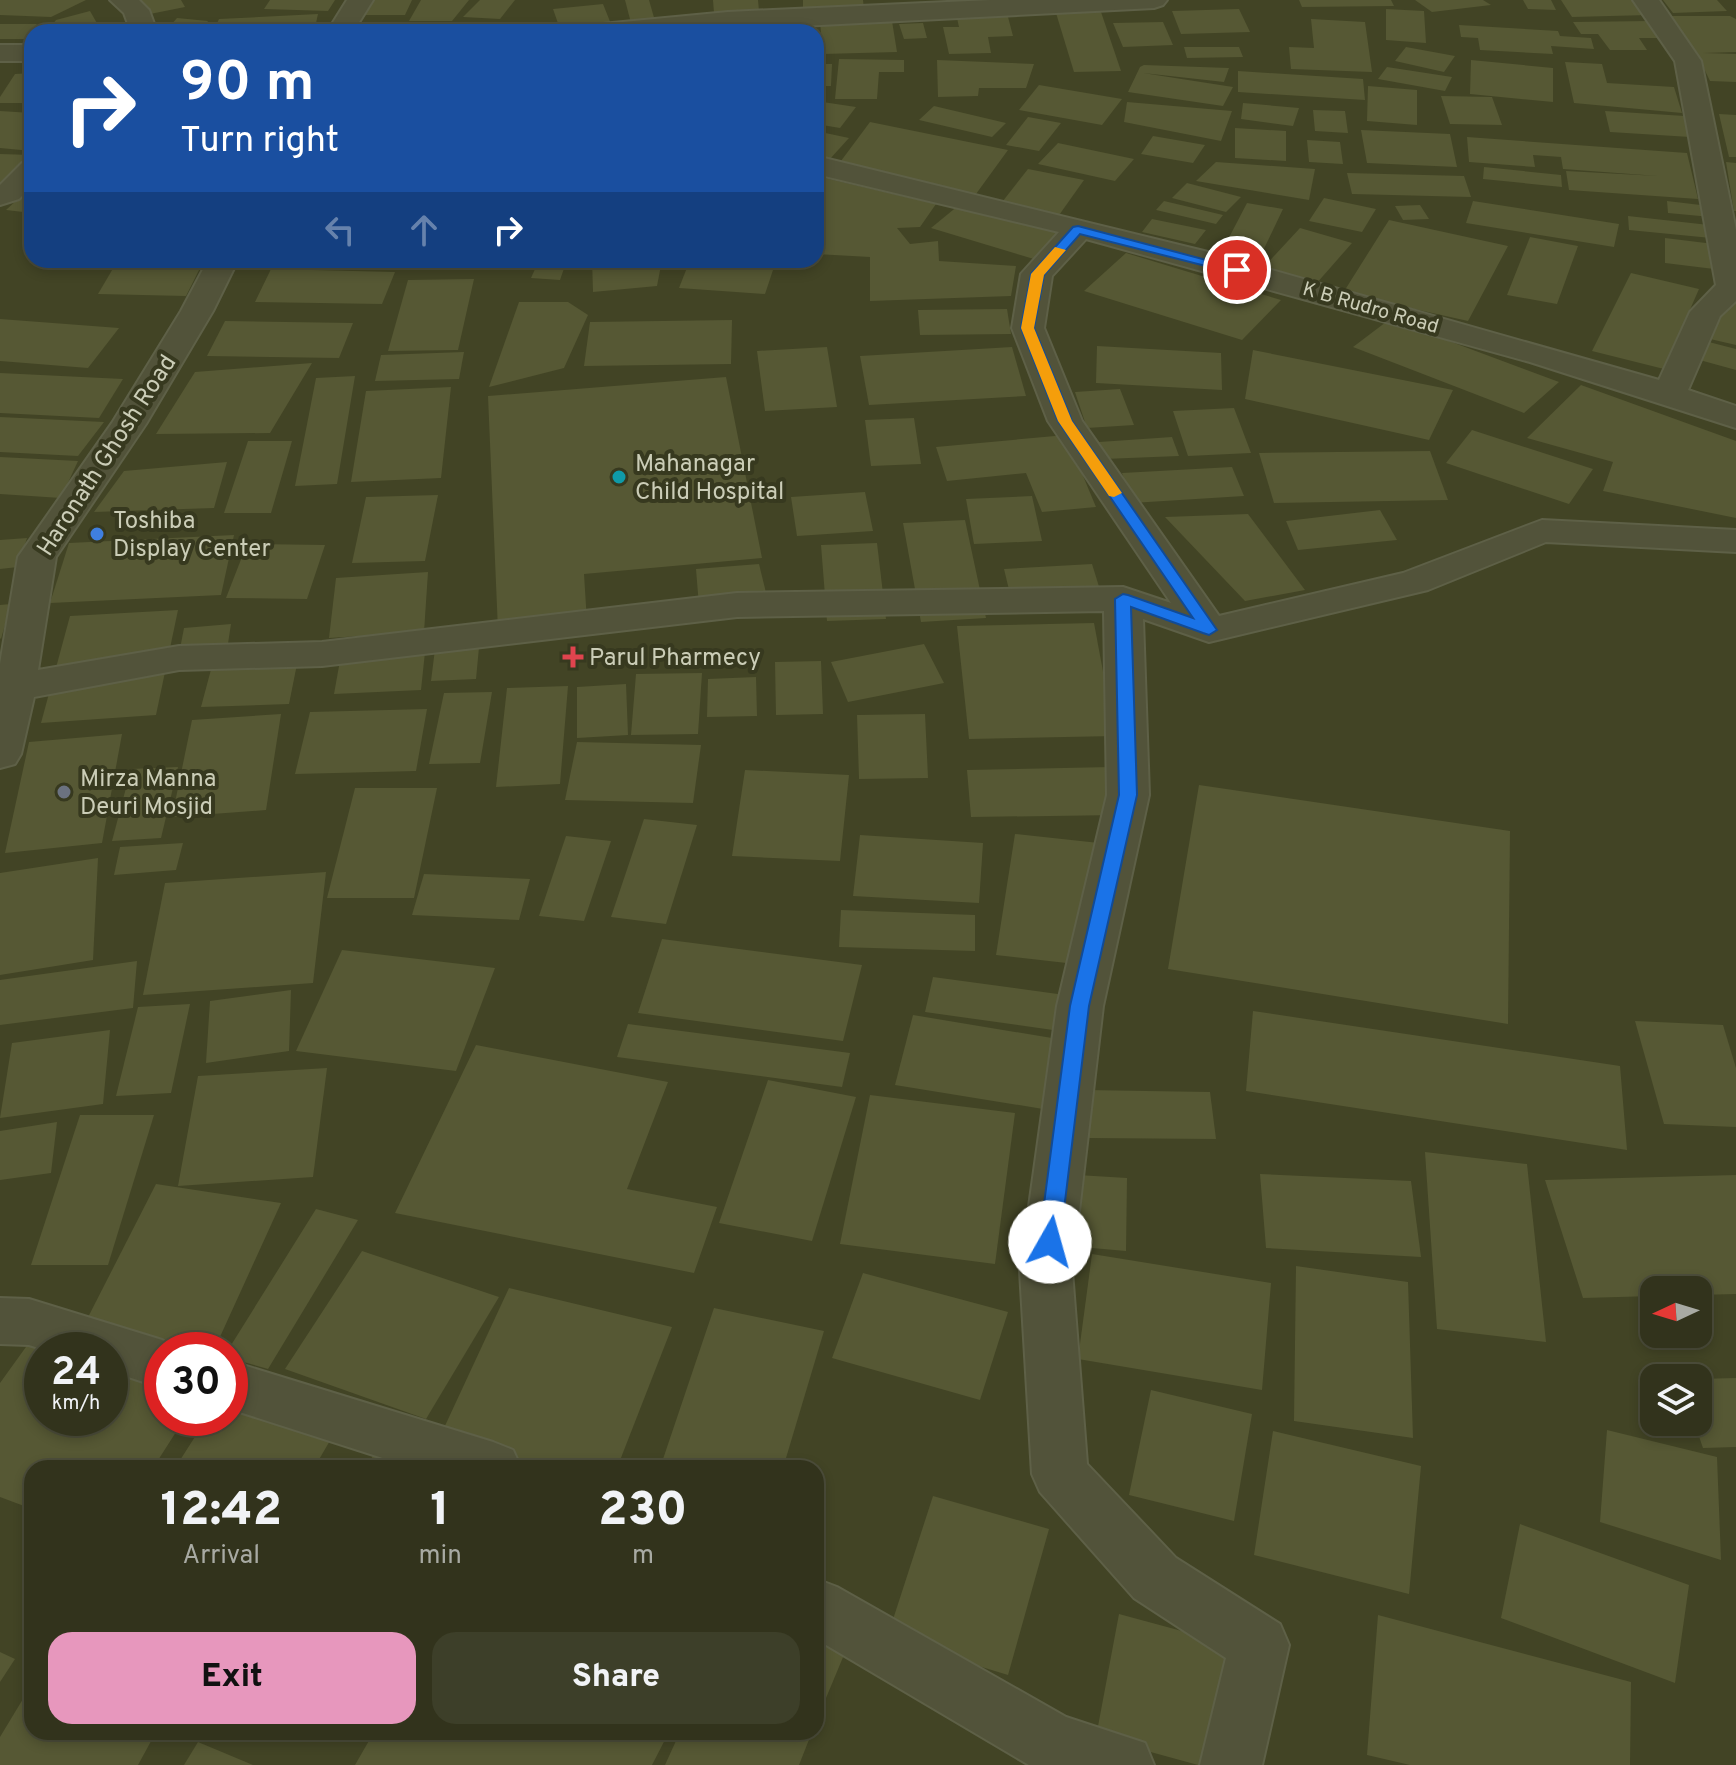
<!DOCTYPE html>
<style>
body{margin:0;font-family:Overpass,sans-serif;background:#3d3f29;color:#f1f3f6;height:100vh;display:flex;flex-direction:column;font-size:30px;white-space:nowrap}
*{box-sizing:border-box;margin:0}
p{font-size:26px;color:#a8aaa3}
.icon{flex:none;width:44px;height:44px;fill:none;stroke:currentColor;stroke-width:2;stroke-linecap:round;stroke-linejoin:round}
.map{position:relative;flex:1;overflow:hidden}
.side{position:absolute;left:24px;top:1460px;width:800px;height:280px;display:flex;flex-direction:column;background:#32331c;border-radius:24px;box-shadow:0 4px 12px #0003,0 0 0 2px #4d4e3b}
.side>*{flex:none}
.hud{position:absolute;left:24px;top:24px;width:800px;height:244px;border-radius:24px;box-shadow:0 4px 12px #0003,0 0 0 2px #4d4e3b;background:#1a4fa0;color:#fff;overflow:hidden}
.needle{width:52px;rotate:266deg}
.fabs{position:absolute;left:1640px;top:1276px;display:grid;gap:16px}
.fabs a{display:grid;place-items:center;width:72px;height:72px;border-radius:16px;background:#32331c;box-shadow:0 4px 12px #0003,0 0 0 2px #4d4e3b;font-size:40px}
.speed{position:absolute;left:24px;top:1332px;display:flex;gap:16px;font-size:40px;font-weight:700;text-align:center}
.speed>*{display:grid;place-content:center;width:104px;height:104px;border-radius:50%;background:#32331c;box-shadow:0 4px 12px #0003,0 0 0 2px #4d4e3b;line-height:1}
.speed small{font-size:20px;font-weight:400}
.speed .limit{border:12px solid #d22;background:#fff;color:#111}
.pin{position:absolute;display:grid;place-items:center;width:68px;height:68px;color:#fff;margin:-34px;border:4px solid #fff;border-radius:50%;box-shadow:0 2px 8px #0007}
.me{position:absolute;width:88px;margin:-44px;rotate:7deg;stroke-linejoin:round;filter:drop-shadow(0 0 6px #0008)}
.turn{display:flex;align-items:center;gap:28px;height:168px;padding:0 24px;font-size:36px}
.turn .icon{width:104px;height:104px;stroke-width:2.5}
.turn b{display:block;font-size:56px;line-height:68px}
.lanes{display:flex;align-items:center;height:76px;padding:0 24px;background:#0003;justify-content:center;gap:40px;direction:ltr}
.lanes .off{opacity:.35}
.eta{display:flex;justify-content:space-evenly;align-items:center;height:136px;text-align:center}
.eta b{font-size:48px;font-weight:800;line-height:56px}
.cta{display:flex;gap:16px;margin-top:auto;padding:16px 24px}
.cta a{flex:1;height:92px;border-radius:24px;background:#e797bd;color:#111;font-size:32px;font-weight:800;line-height:92px;text-align:center}
.cta a+a{background:#3d3f29;color:#f1f3f6}
.map>svg:first-child{display:block}
.building{fill:#565834}
.lines{fill:none;stroke-linecap:round;stroke-linejoin:round}
.minor-casing{stroke:#5e6047;stroke-width:4}
.minor{fill:#52533a;fill-rule:evenodd}
.route{fill:#1a73e8;stroke:#114b97;stroke-width:2}
.slow{fill:#f59e0b}
.culture-dot{fill:#0f9aa8;stroke:#37391f;stroke-width:3}
.shop-dot{fill:#3f7fe0;stroke:#37391f;stroke-width:3}
.health-dot{fill:#e0444e;stroke:#37391f;stroke-width:3}
.worship-dot{fill:#6b7280;stroke:#37391f;stroke-width:3}
.labels{text-anchor:middle;stroke-width:8;stroke-linejoin:round;paint-order:stroke}
.far-street-label{font-size:20px;fill:#cbcdb7;stroke:#37391f}
.street-label{font-size:24px;fill:#cbcdb7;stroke:#37391f}
.poi-label{font-size:24px;fill:#cbcdb7;stroke:#37391f;text-anchor:start}
</style>
<div class="map">
<svg width="1736" height="1765" viewBox="0 0 1736 1765">
<rect width="100%" height="100%" fill="#424425"/>
<g class="building">
<polygon points="0,0 86,0 51,17 0,15"/>
<polygon points="124,0 181,0 185,7 135,17"/>
<polygon points="270,0 335,0 328,11 264,9"/>
<polygon points="370,0 412,0 405,15 363,15"/>
<polygon points="421,0 469,0 452,21 409,21"/>
<polygon points="480,0 515,0 500,19 463,17"/>
<polygon points="625,0 649,0 655,21 631,23"/>
<polygon points="713,0 758,0 759,11 714,13"/>
<polygon points="803,0 863,0 864,9 803,10"/>
<polygon points="1299,0 1391,0 1394,6 1302,7"/>
<polygon points="1415,0 1483,0 1491,5 1432,12"/>
<polygon points="1523,0 1551,0 1556,10 1528,9"/>
<polygon points="1561,0 1637,0 1649,15 1572,17"/>
<polygon points="1663,0 1717,0 1727,11 1673,13"/>
<polygon points="603,4 611,24 560,29 553,9"/>
<polygon points="1239,9 1250,32 1181,34 1172,11"/>
<polygon points="1386,9 1424,11 1426,43 1386,40"/>
<polygon points="90,11 102,32 47,32 56,20"/>
<polygon points="1101,12 1121,71 1074,72 1056,13"/>
<polygon points="318,14 314,32 213,32 219,19"/>
<polygon points="1671,16 1730,16 1736,19 1736,52 1703,53 1736,54 1736,82 1710,81 1696,52"/>
<polygon points="1008,17 1013,36 988,37 991,53 949,54 943,27 959,27 957,18"/>
<polygon points="177,18 208,21 201,32 165,32"/>
<polygon points="1311,19 1365,22 1372,72 1291,69 1289,47 1314,48"/>
<polygon points="892,21 897,52 823,54 820,22"/>
<polygon points="1650,21 1662,38 1639,38 1647,50 1610,50 1598,34 1581,34 1573,22"/>
<polygon points="1163,22 1173,45 1123,47 1113,23"/>
<polygon points="812,23 814,32 776,32 775,24"/>
<polygon points="923,23 927,38 904,39 899,24"/>
<polygon points="0,24 37,24 27,39 0,39"/>
<polygon points="1459,25 1558,31 1560,36 1591,38 1594,49 1551,46 1553,54 1480,50 1478,38 1461,37"/>
<polygon points="354,27 457,28 456,32 352,32"/>
<polygon points="1184,47 1239,47 1243,57 1187,58"/>
<polygon points="1406,47 1455,56 1444,72 1395,61"/>
<polygon points="839,59 904,60 904,72 879,72 877,99 835,99"/>
<polygon points="937,60 1034,64 1026,88 979,88 978,96 938,97"/>
<polygon points="1471,60 1553,68 1553,102 1470,94"/>
<polygon points="1565,62 1602,64 1607,83 1674,87 1682,113 1574,103"/>
<polygon points="816,64 832,64 831,86 816,86"/>
<polygon points="1144,65 1229,68 1224,82 1143,73 1233,87 1223,106 1128,92 1140,67"/>
<polygon points="1387,67 1452,77 1445,91 1378,79"/>
<polygon points="1238,71 1363,79 1365,100 1238,92"/>
<polygon points="32,73 32,103 0,103 0,97 15,74"/>
<polygon points="1039,85 1122,99 1102,125 1019,110"/>
<polygon points="1368,86 1417,90 1417,125 1367,121"/>
<polygon points="1441,96 1492,97 1502,125 1450,124"/>
<polygon points="816,101 856,107 840,128 816,124"/>
<polygon points="1127,102 1232,111 1221,141 1124,122"/>
<polygon points="1243,103 1299,108 1293,126 1241,119"/>
<polygon points="934,106 1006,123 992,137 919,120"/>
<polygon points="1313,110 1345,111 1348,133 1315,131"/>
<polygon points="0,111 32,113 32,151 0,148"/>
<polygon points="1605,111 1685,116 1690,137 1610,132"/>
<polygon points="1719,114 1736,115 1736,157 1729,157"/>
<polygon points="1028,117 1061,123 1039,151 1006,145"/>
<polygon points="870,122 1008,150 976,194 838,165"/>
<polygon points="1235,128 1286,131 1286,161 1235,158"/>
<polygon points="1361,130 1450,134 1457,167 1367,163"/>
<polygon points="816,131 849,138 829,160 816,157"/>
<polygon points="1153,136 1205,145 1193,163 1141,154"/>
<polygon points="1467,137 1687,153 1698,199 1569,190 1566,171 1658,176 1563,169 1561,157 1533,155 1535,167 1469,162"/>
<polygon points="1307,140 1340,142 1343,164 1309,162"/>
<polygon points="1058,143 1134,159 1115,181 1038,164"/>
<polygon points="0,154 32,155 32,164 18,184 0,183"/>
<polygon points="1216,162 1315,169 1309,200 1196,181"/>
<polygon points="1726,162 1736,163 1736,211 1734,211"/>
<polygon points="1484,167 1561,175 1562,187 1483,179"/>
<polygon points="1028,169 1084,180 1057,218 999,206"/>
<polygon points="1347,173 1464,176 1471,197 1352,194"/>
<polygon points="816,176 936,204 920,227 897,228 910,244 938,241 939,261 1016,266 1011,296 870,301 870,257 816,254"/>
<polygon points="1187,183 1241,197 1226,212 1172,198"/>
<polygon points="32,186 32,213 6,210"/>
<polygon points="1324,198 1376,209 1362,232 1309,221"/>
<polygon points="1164,201 1223,215 1216,224 1156,210"/>
<polygon points="1473,201 1619,224 1614,247 1466,223"/>
<polygon points="1667,201 1709,206 1711,217 1668,213"/>
<polygon points="1247,203 1283,209 1260,257 1222,251"/>
<polygon points="959,205 1064,235 1037,260 931,228"/>
<polygon points="1420,205 1429,219 1403,220 1395,206"/>
<polygon points="1628,216 1709,225 1711,238 1629,230"/>
<polygon points="1152,219 1206,230 1195,244 1142,232"/>
<polygon points="1389,220 1508,246 1468,321 1343,293"/>
<polygon points="1300,228 1352,243 1316,284 1262,269"/>
<polygon points="1530,237 1578,246 1557,304 1507,295"/>
<polygon points="1665,238 1714,244 1714,269 1665,263"/>
<polygon points="1126,253 1281,300 1242,340 1084,291"/>
<polygon points="118,260 204,260 186,296 98,294"/>
<polygon points="396,260 445,260 443,264 396,263"/>
<polygon points="469,260 523,260 521,269 467,269"/>
<polygon points="539,260 567,260 560,280 531,278"/>
<polygon points="592,260 662,260 657,286 593,292"/>
<polygon points="690,260 764,260 776,261 765,294 679,288"/>
<polygon points="271,269 395,272 382,304 255,302"/>
<polygon points="1631,273 1699,289 1664,369 1592,351"/>
<polygon points="474,279 458,350 388,351 408,280"/>
<polygon points="1736,287 1736,345 1710,339"/>
<polygon points="519,302 568,302 588,315 564,368 489,387"/>
<polygon points="1007,309 1011,334 920,335 918,310"/>
<polygon points="0,319 119,328 88,368 0,361"/>
<polygon points="1390,319 1559,382 1524,413 1353,347"/>
<polygon points="732,320 731,364 584,366 590,322"/>
<polygon points="225,321 353,323 339,358 207,356"/>
<polygon points="1705,341 1736,349 1736,370 1696,359"/>
<polygon points="1097,346 1221,353 1222,390 1096,383"/>
<polygon points="827,347 837,407 765,411 757,351"/>
<polygon points="1012,347 1026,396 869,405 860,356"/>
<polygon points="1253,350 1453,390 1429,440 1245,399"/>
<polygon points="464,352 459,379 375,381 381,355"/>
<polygon points="312,363 270,433 156,434 195,372"/>
<polygon points="0,373 123,379 99,418 0,413"/>
<polygon points="355,376 337,484 295,486 316,378"/>
<polygon points="726,377 762,558 584,574 587,622 498,630 488,396"/>
<polygon points="1581,385 1736,441 1736,518 1603,491 1613,462 1527,438"/>
<polygon points="451,387 441,478 351,482 366,391"/>
<polygon points="1120,389 1134,425 1087,428 1075,392"/>
<polygon points="1234,408 1251,453 1188,456 1173,411"/>
<polygon points="0,417 104,422 78,456 0,452"/>
<polygon points="914,418 921,464 871,466 865,420"/>
<polygon points="1472,430 1593,469 1569,504 1446,463"/>
<polygon points="1066,435 1096,507 1042,512 1026,473 947,481 936,447"/>
<polygon points="1172,437 1179,456 1104,459 1099,442"/>
<polygon points="248,441 292,441 271,513 224,513"/>
<polygon points="1430,451 1448,500 1274,503 1259,453"/>
<polygon points="0,457 78,461 61,498 0,494"/>
<polygon points="227,462 214,508 94,512 124,471"/>
<polygon points="1232,467 1244,496 1132,503 1122,473"/>
<polygon points="865,492 873,531 797,536 791,497"/>
<polygon points="438,495 425,561 352,563 366,497"/>
<polygon points="1032,496 1042,541 974,544 966,499"/>
<polygon points="1380,510 1397,540 1298,550 1286,521"/>
<polygon points="1248,514 1305,590 1245,601 1165,517"/>
<polygon points="965,520 986,618 921,622 903,523"/>
<polygon points="234,535 221,595 50,603 69,543"/>
<polygon points="27,538 18,567 0,569 0,540"/>
<polygon points="877,543 886,619 827,621 821,545"/>
<polygon points="247,544 325,545 307,599 226,598"/>
<polygon points="759,564 768,601 699,606 696,569"/>
<polygon points="1092,564 1101,593 1011,598 1004,569"/>
<polygon points="428,572 424,632 329,638 336,578"/>
<polygon points="11,604 1,639 0,638 0,605"/>
<polygon points="178,610 156,715 41,723 70,616"/>
<polygon points="1094,623 1115,736 969,739 957,626"/>
<polygon points="231,624 227,650 179,654 184,628"/>
<polygon points="924,644 944,683 848,702 831,662"/>
<polygon points="479,647 476,679 431,681 435,649"/>
<polygon points="425,652 421,690 334,694 341,655"/>
<polygon points="298,659 289,704 201,707 213,662"/>
<polygon points="821,661 823,714 776,715 775,662"/>
<polygon points="702,673 698,734 631,735 636,674"/>
<polygon points="756,677 757,716 707,717 708,679"/>
<polygon points="626,684 628,735 577,738 577,687"/>
<polygon points="568,686 560,784 496,787 507,688"/>
<polygon points="492,692 480,763 429,764 444,693"/>
<polygon points="427,709 416,771 295,774 310,712"/>
<polygon points="281,714 266,810 172,817 192,720"/>
<polygon points="925,714 928,778 859,779 857,715"/>
<polygon points="122,734 102,843 5,853 29,742"/>
<polygon points="577,742 701,745 693,803 565,800"/>
<polygon points="178,767 161,838 112,841 131,769"/>
<polygon points="1111,767 1119,815 971,817 967,770"/>
<polygon points="745,770 849,775 840,861 732,856"/>
<polygon points="1199,785 1510,831 1508,1024 1168,969"/>
<polygon points="355,788 437,788 414,898 327,898"/>
<polygon points="644,819 697,825 666,924 611,917"/>
<polygon points="1015,834 1099,843 1084,965 996,955"/>
<polygon points="860,835 983,843 979,903 853,896"/>
<polygon points="566,836 611,841 584,921 539,916"/>
<polygon points="183,843 176,870 114,875 120,847"/>
<polygon points="98,858 93,960 0,975 0,873"/>
<polygon points="326,872 313,983 143,995 165,883"/>
<polygon points="424,874 530,879 519,920 412,915"/>
<polygon points="841,910 975,915 975,951 839,947"/>
<polygon points="662,939 862,965 843,1041 638,1013"/>
<polygon points="342,950 495,968 456,1071 296,1051"/>
<polygon points="137,961 133,1008 0,1025 0,980"/>
<polygon points="933,977 1065,995 1060,1031 925,1012"/>
<polygon points="291,990 289,1051 206,1063 210,1001"/>
<polygon points="190,1004 171,1093 116,1096 138,1007"/>
<polygon points="1253,1011 1620,1066 1627,1150 1246,1091"/>
<polygon points="913,1015 1058,1039 1043,1109 895,1085"/>
<polygon points="1635,1021 1723,1025 1736,1068 1736,1127 1664,1124"/>
<polygon points="628,1024 850,1053 842,1087 617,1057"/>
<polygon points="110,1030 103,1104 0,1118 12,1043"/>
<polygon points="476,1045 668,1082 627,1189 717,1207 694,1273 395,1213"/>
<polygon points="327,1068 313,1177 178,1186 198,1076"/>
<polygon points="768,1080 856,1097 812,1241 719,1223"/>
<polygon points="1084,1090 1210,1092 1216,1139 1088,1138"/>
<polygon points="870,1095 1015,1113 995,1264 840,1244"/>
<polygon points="80,1115 154,1115 108,1265 31,1265"/>
<polygon points="57,1122 51,1173 0,1180 0,1131"/>
<polygon points="1425,1152 1527,1164 1546,1342 1437,1329"/>
<polygon points="1061,1174 1127,1178 1126,1251 1058,1245"/>
<polygon points="1260,1174 1411,1181 1421,1257 1266,1248"/>
<polygon points="1736,1175 1736,1294 1698,1295 1698,1290 1654,1290 1654,1296 1583,1298 1545,1180"/>
<polygon points="156,1184 281,1203 214,1350 82,1329"/>
<polygon points="316,1209 358,1220 268,1369 230,1358 228,1350"/>
<polygon points="362,1251 499,1297 426,1419 285,1369"/>
<polygon points="1092,1254 1271,1283 1262,1390 1078,1359"/>
<polygon points="1296,1266 1408,1282 1413,1438 1294,1421"/>
<polygon points="863,1273 1008,1312 980,1400 832,1358"/>
<polygon points="509,1288 672,1327 617,1468 534,1468 437,1443"/>
<polygon points="714,1308 824,1331 783,1468 660,1468"/>
<polygon points="31,1340 58,1350 42,1350 42,1418 110,1418 110,1367 162,1385 162,1418 185,1418 153,1468 32,1468 32,1509 0,1497 0,1383"/>
<polygon points="1736,1378 1736,1447 1703,1448 1694,1422 1698,1422 1698,1379"/>
<polygon points="1151,1390 1252,1414 1234,1521 1129,1495"/>
<polygon points="230,1393 338,1427 314,1468 175,1468 207,1418 230,1418"/>
<polygon points="1607,1430 1717,1457 1721,1560 1600,1522"/>
<polygon points="1273,1431 1421,1466 1409,1594 1254,1555"/>
<polygon points="383,1441 447,1468 365,1468"/>
<polygon points="933,1496 1049,1529 1008,1675 887,1638"/>
<polygon points="1520,1524 1689,1585 1675,1683 1501,1618"/>
<polygon points="1119,1614 1263,1653 1247,1765 1198,1765 1096,1737"/>
<polygon points="1378,1615 1631,1682 1630,1765 1410,1765 1367,1755"/>
<polygon points="816,1625 851,1638 816,1722"/>
<polygon points="0,1652 15,1659 0,1682"/>
<polygon points="32,1684 32,1732 156,1732 138,1765 0,1765 0,1737"/>
<polygon points="374,1732 669,1732 652,1765 355,1765"/>
<polygon points="680,1732 812,1732 799,1765 665,1765"/>
<polygon points="198,1742 253,1765 184,1765"/>
</g>
<g class="lines">
<defs>
<g id="minor">
<polygon points="110,0 139,0 149,10 157,32 131,32 124,13"/>
<polygon points="347,0 373,0 353,32 327,32"/>
<polygon points="991,0 1167,0 1163,5 1154,8 684,32 589,32 593,26 602,24 728,12"/>
<polygon points="1633,0 1659,0 1701,61 1736,230 1736,301 1720,316 1688,390 1736,406 1736,428 1530,362 1086,239 1052,276 1044,328 1082,421 1219,616 1403,573 1542,520 1736,530 1736,552 1546,542 1428,590 1209,642 1143,619 1149,795 1103,1006 1072,1271 1087,1464 1176,1558 1280,1624 1289,1645 1262,1765 1200,1765 1226,1658 1134,1598 1040,1492 1032,1474 1020,1271 1057,1006 1107,795 1104,611 737,617 322,666 179,670 34,697 21,754 15,764 0,768 0,664 18,557 112,423 181,311 208,260 238,260 213,311 146,424 56,557 38,670 179,646 322,642 737,593 1123,587 1171,603 1048,421 1012,328 1021,274 1059,232 816,174 816,156 1208,252 1659,380 1690,312 1716,285 1675,61"/>
<rect x="0" y="45" width="32" height="16"/>
<polygon points="32,160 32,186 19,199 0,205 0,185 22,163"/>
<polygon points="0,1298 29,1299 162,1340 182,1350 162,1350 162,1388 110,1371 110,1350 45,1350 29,1345 0,1344"/>
<polygon points="230,1361 493,1442 513,1450 521,1468 414,1468 230,1409"/>
<polygon points="816,1579 837,1587 1066,1717 1145,1743 1154,1765 1029,1765 816,1639"/>
</g>
</defs>
<use href="#minor" class="minor-casing"/>
<use href="#minor" class="minor"/>
</g>
<polygon class="route" points="1078,226 1244,270 1237,274 1080,234 1044,275 1034,328 1072,421 1217,630 1209,635 1203,633 1131,607 1137,795 1089,1006 1060,1242 1057,1248 1050,1251 1042,1248 1039,1242 1070,1006 1119,795 1115,599 1123,594 1128,595 1193,618 1058,421 1021,328 1031,274 1073,227"/>
<polygon class="slow" points="1055,247 1066,250 1044,275 1034,328 1072,421 1122,493 1114,497 1109,496 1058,421 1021,328 1031,274"/>
<circle class="culture-dot" cx="619" cy="477" r="8"/>
<circle class="shop-dot" cx="97" cy="534" r="8"/>
<path class="health-dot" d="M569 645h8v8h8v8h-8v8h-8v-8h-8v-8h8z"/>
<circle class="worship-dot" cx="64" cy="792" r="8"/>
<g class="labels">
<g class="far-street-label">
<text transform="translate(1371 307) rotate(16)" y="7">K B Rudro Road</text>
</g>
<g class="street-label">
<text transform="translate(106 455) rotate(-57)" y="8">Haronath Ghosh Road</text>
</g>
<g class="poi-label">
<text x="635" y="471">Mahanagar<tspan x="635" dy="28">Child Hospital</tspan></text>
<text x="113" y="528">Toshiba<tspan x="113" dy="28">Display Center</tspan></text>
<text x="589" y="665">Parul Pharmecy</text>
<text x="80" y="786">Mirza Manna<tspan x="80" dy="28">Deuri Mosjid</tspan></text>
</g>
</g>
</svg>
<div class="fabs">
<a><svg class="needle" viewBox="-14 -14 28 28"><path d="M0-13l5 13h-10z" fill="#e53935"/><path d="M0 13l5-13h-10z" fill="#a8aaa3"/></svg></a>
<a><svg class="icon" aria-label="layers" viewBox="0 0 24 24"><path d="M12 4l9 5-9 5-9-5zM3 14l9 5 9-5"/></svg></a>
</div>
<div class="speed"><div>24<small>km/h</small></div><div class="limit">30</div></div>
<div class="pin" style="left:1237px;top:270px;background:#d93025"><svg class="icon" aria-label="arrive" viewBox="0 0 24 24"><path d="M6 21V4h12l-3 4 3 4H6"/></svg></div>
<svg class="me" style="left:1050px;top:1242px" viewBox="-20 -20 40 40"><circle r="19" fill="#fff"/><path d="M0-13L10 11 0 6-10 11z" fill="#1a73e8"/></svg>
<div class="hud">
<div class="turn"><svg class="icon" aria-label="right" viewBox="0 0 24 24"><path d="M7 20v-9h11M14 6l5 5-5 5"/></svg><div><b>90 m</b>Turn right</div></div>
<div class="lanes"><svg class="icon off" aria-label="left" viewBox="0 0 24 24"><path d="M17 20v-9H6M10 6l-5 5 5 5"/></svg><svg class="icon off" aria-label="ahead" viewBox="0 0 24 24"><path d="M12 20V5M6 11l6-6 6 6"/></svg><svg class="icon" aria-label="right" viewBox="0 0 24 24"><path d="M7 20v-9h11M14 6l5 5-5 5"/></svg></div>
</div>
<section class="side">
<div class="eta">
<div><b>12:42</b><p>Arrival</p></div>
<div><b>1</b><p>min</p></div>
<div><b>230</b><p>m</p></div>
</div>
<div class="cta"><a>Exit</a><a>Share</a></div>
</section>
</div>
